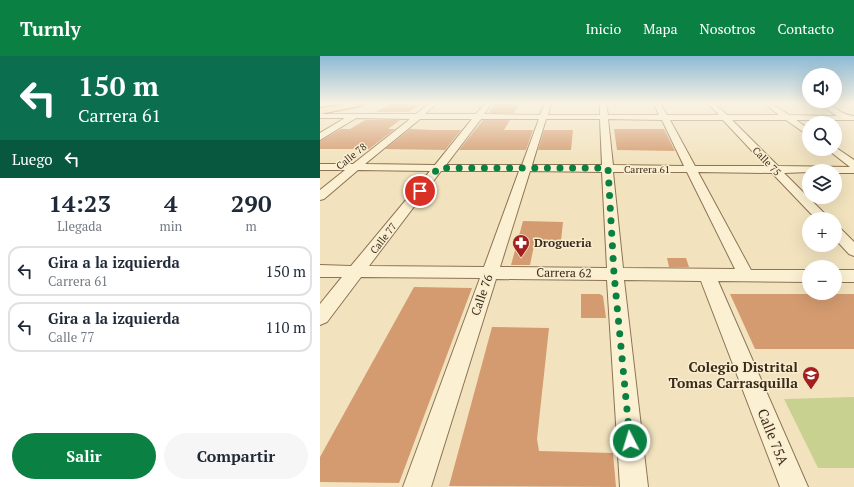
<!DOCTYPE html>
<html lang="es">
<meta charset="utf-8">
<style>
body{margin:0;font-family:"PT Serif",serif;background:#f6f6f7;color:#1f2937;height:100vh;display:flex;flex-direction:column;font-size:15px;white-space:nowrap}
*{box-sizing:border-box;margin:0}
p{font-size:13px;color:#747a83}
.icon{flex:none;width:22px;height:22px;fill:none;stroke:currentColor;stroke-width:2;stroke-linecap:round;stroke-linejoin:round}
.map{position:relative;flex:1;overflow:hidden}
.details{display:flex;flex-direction:column;background:#fff;width:320px}
.details>*{flex:none}
.banner{background:#0b6e4f;color:#fff;overflow:hidden}
.fabs{position:absolute;left:482px;top:12px;display:grid;gap:8px}
.fabs a{display:grid;place-items:center;width:40px;height:40px;border-radius:50%;background:#fff;box-shadow:0 4px 16px #0002;font-size:20px}
.pin{position:absolute;display:grid;place-items:center;width:34px;height:34px;color:#fff;margin:-17px;border:2px solid #fff;border-radius:50%;box-shadow:0 1px 4px #0007}
.me{position:absolute;width:44px;margin:-22px;rotate:355deg;stroke-linejoin:round;filter:drop-shadow(0 0 3px #0008)}
.turn{display:flex;align-items:center;gap:14px;height:84px;padding:0 12px;font-size:18px}
.turn .icon{width:52px;height:52px;stroke-width:2.5}
.turn b{display:block;font-size:28px;line-height:34px}
.then{display:flex;align-items:center;height:38px;padding:0 12px;background:#0003;gap:8px;font-size:15px}
.eta{display:flex;justify-content:space-evenly;align-items:center;height:68px;text-align:center}
.eta b{font-size:24px;font-weight:800;line-height:28px}
.cta{display:flex;gap:8px;margin-top:auto;padding:8px 12px}
.cta a{flex:1;height:46px;border-radius:24px;background:#0b8043;color:#fff;font-size:16px;font-weight:800;line-height:46px;text-align:center}
.cta a+a{background:#f6f6f7;color:#1f2937}
ul{padding:0;list-style:none}
li{display:flex;align-items:center;gap:12px;height:50px;margin:0 8px 6px;padding:0 4px;border:2px solid #e0e1e3;border-radius:12px}
li div{flex:1}
li b{display:block;font-size:15px}
li em{font-style:normal}
header{display:flex;align-items:center;gap:24px;box-sizing:border-box;height:56px;padding:0 20px;background:#0b8043;color:#fff}
header strong{font-size:19px}
nav{display:flex;gap:22px;margin-inline-start:auto;font-size:14px}
main{display:flex;flex:1;min-height:0}
.map>svg:first-child{display:block}
.green{fill:#c9d191}
.building{fill:#d49b70}
.lines{fill:none;stroke-linecap:round;stroke-linejoin:round}
.minor-casing{stroke:#8c7355;stroke-width:2}
.major-casing{stroke:#59402a;stroke-width:2}
.minor{fill:#fcf0d2;fill-rule:evenodd}
.major{fill:#fada92;fill-rule:evenodd}
.route{stroke:#0b8043;stroke-width:7;stroke-dasharray:0 12.6}
.labels{text-anchor:middle;stroke-width:3;stroke-linejoin:round;paint-order:stroke}
.far-street-label{font-size:10px;fill:#3a2a1b;stroke:#f9edcf}
.poi-label{font-size:12px;font-weight:bold;fill:#3a2a1b;stroke:#f9edcf;text-anchor:start}
.street-label{font-size:12px;fill:#3a2a1b;stroke:#f9edcf}
.near-poi-label{font-size:14px;font-weight:bold;fill:#3a2a1b;stroke:#f9edcf;text-anchor:end}
.near-street-label{font-size:14px;fill:#3a2a1b;stroke:#f9edcf}
</style>
<header>
<strong>Turnly</strong>
<nav><a>Inicio</a><a>Mapa</a><a>Nosotros</a><a>Contacto</a></nav>
</header>
<main>
<section class="details">
<div class="banner">
<div class="turn"><svg class="icon" aria-label="left" viewBox="0 0 24 24"><path d="M17 20v-9H6M10 6l-5 5 5 5"/></svg><div><b>150 m</b>Carrera 61</div></div>
<div class="then">Luego<svg class="icon" aria-label="left" viewBox="0 0 24 24"><path d="M17 20v-9H6M10 6l-5 5 5 5"/></svg></div>
</div>
<div class="eta">
<div><b>14:23</b><p>Llegada</p></div>
<div><b>4</b><p>min</p></div>
<div><b>290</b><p>m</p></div>
</div>
<ul>
<li><svg class="icon" aria-label="left" viewBox="0 0 24 24"><path d="M17 20v-9H6M10 6l-5 5 5 5"/></svg><div><b>Gira a la izquierda</b><p>Carrera 61</p></div><em>150 m</em></li>
<li><svg class="icon" aria-label="left" viewBox="0 0 24 24"><path d="M17 20v-9H6M10 6l-5 5 5 5"/></svg><div><b>Gira a la izquierda</b><p>Calle 77</p></div><em>110 m</em></li>
</ul>
<div class="cta"><a>Salir</a><a>Compartir</a></div>
</section>
<div class="map">
<svg width="534" height="431" viewBox="0 0 534 431">
<rect width="100%" height="100%" fill="#f2e3be"/>
<polygon class="green" points="534,341 534,412 498,412 464,343"/>
<g class="building">
<polygon points="71,47 102,47 89,56 56,56"/>
<polygon points="176,47 199,47 194,57 169,57"/>
<polygon points="45,64 80,64 68,73 75,73 49,93 0,93 0,85 21,73 30,73"/>
<polygon points="163,64 190,64 184,74 213,74 206,94 139,94"/>
<polygon points="90,73 114,74 141,74 125,94 65,93"/>
<polygon points="294,73 344,73 355,95 297,94"/>
<polygon points="224,74 253,74 251,94 218,94"/>
<polygon points="203,165 243,166 241,185 215,185 210,209 191,209"/>
<polygon points="347,202 366,202 369,211 349,211"/>
<polygon points="94,231 152,232 79,427 0,426 0,401"/>
<polygon points="261,238 280,238 283,240 286,262 261,262"/>
<polygon points="410,238 534,238 534,293 435,293"/>
<polygon points="172,271 229,272 217,383 219,395 293,397 296,431 129,430"/>
</g>
<g class="lines">
<defs>
<g id="minor">
<path d="M110 47H117L105 58H156L166 47H172L164 58 220 59 225 47H231L228 59H280V47H286L288 59H339L334 47H340L347 59H399L388 47H394L407 59H459L444 47H451L469 59 517 60 498 47C511 45 520 60 534 60V64H476L489 73V80L466 64H412L458 110 530 111 507 93H515V91L534 104V117H515V115L464 117 510 163H496L452 117 378 116 431 214H489V226L398 225 488 431H460L381 225 304 224 328 431H300L287 224 176 223 111 431H83L160 222 41 221 7 266 0 269V248L22 221H0V209L31 210 110 115 38 114 4 143 0 144V134L25 114H0V108H33L90 63 36 62 0 84V77L25 62H0V58H96ZM100 63H152L115 109 45 108ZM161 63H219L202 109H126ZM226 63H280L282 109H212ZM288 63 342 64 364 110 293 109ZM350 64H403L446 110H375ZM121 115H199L164 211 49 210ZM210 115 282 116 287 212 180 211ZM293 116H367L415 213 303 212Z"/>
<polygon points="515,171 520,172 534,186 534,200 529,198 515,183"/>
<rect x="515" y="214" width="19" height="12"/>
</g>
<polygon id="major" points="30,47 45,47 41,50 0,58 0,52"/>
</defs>
<use href="#minor" class="minor-casing"/>
<use href="#major" class="major-casing"/>
<use href="#minor" class="minor"/>
<use href="#major" class="major"/>
</g>
<linearGradient id="sky" x2="0" y2="1"><stop stop-color="#8cbad6"/><stop offset="0.44" stop-color="#f9f2e2"/><stop offset="1" stop-color="#f9f2e2" stop-opacity="0"/></linearGradient>
<rect width="534" height="107" fill="url(#sky)"/>
<g class="lines">
<polyline class="route" points="100,135 118,112 288,112 294,218 310,385"/>
</g>
<defs>
<symbol id="pharmacy-pin" viewBox="-11 -11 22 30"><path d="M0 17L-7.5 6A9.5 9.5 0 1 1 7.5 6Z" fill="#a11f1f" stroke="#f9edcf"/><path d="M-2-6h4v4h4v4h-4v4h-4v-4h-4v-4h4Z" fill="#fff"/></symbol>
<symbol id="school-pin" viewBox="-11 -11 22 30"><path d="M0 17L-7.5 6A9.5 9.5 0 1 1 7.5 6Z" fill="#a11f1f" stroke="#f9edcf"/><path d="M0-5L7-2L0 1L-7-2ZM-4 1L0 2.5L4 1V4Q0 6-4 4Z" fill="#fff"/></symbol>
</defs>
<g fill-rule="evenodd">
<use href="#pharmacy-pin" x="191" y="177" width="20" height="27"/>
<use href="#school-pin" x="481" y="309" width="20" height="27"/>
</g>
<g class="labels">
<g class="far-street-label">
<text transform="translate(31 100) rotate(-39)" y="4">Calle 78</text>
<text transform="translate(447 105) rotate(46)" y="4">Calle 75</text>
<text x="327" y="117">Carrera 61</text>
<text transform="translate(63 182) rotate(-52)" y="4">Calle 77</text>
</g>
<g class="poi-label">
<text x="214" y="191">Drogueria</text>
</g>
<g class="street-label">
<text transform="translate(244 217) rotate(1)" y="4">Carrera 62</text>
<text transform="translate(162 239) rotate(-71)" y="4">Calle 76</text>
</g>
<g class="near-poi-label">
<text x="478" y="316">Colegio Distrital<tspan x="478" dy="16">Tomas Carrasquilla</tspan></text>
</g>
<g class="near-street-label">
<text transform="translate(453 381) rotate(68)" y="5">Calle 75A</text>
</g>
</g>
</svg>
<div class="fabs">
<a><svg class="icon" aria-label="sound" viewBox="0 0 24 24"><path d="M4 9h4l5-4v14l-5-4H4zM17 9q2 3 0 6"/></svg></a>
<a><svg class="icon" aria-label="search" viewBox="0 0 24 24"><circle cx="10" cy="10" r="6"/><path d="M15 15l6 6"/></svg></a>
<a><svg class="icon" aria-label="layers" viewBox="0 0 24 24"><path d="M12 4l9 5-9 5-9-5zM3 14l9 5 9-5"/></svg></a>
<a>+</a>
<a>−</a>
</div>
<div class="pin" style="left:100px;top:135px;background:#d93025"><svg class="icon" aria-label="arrive" viewBox="0 0 24 24"><path d="M6 21V4h12l-3 4 3 4H6"/></svg></div>
<svg class="me" style="left:310px;top:385px" viewBox="-20 -20 40 40"><circle r="17" fill="#0b8043" stroke="#fff" stroke-width="3"/><path d="M0-11L8 9 0 5-8 9z" fill="#fff"/></svg>
</div>
</main>
